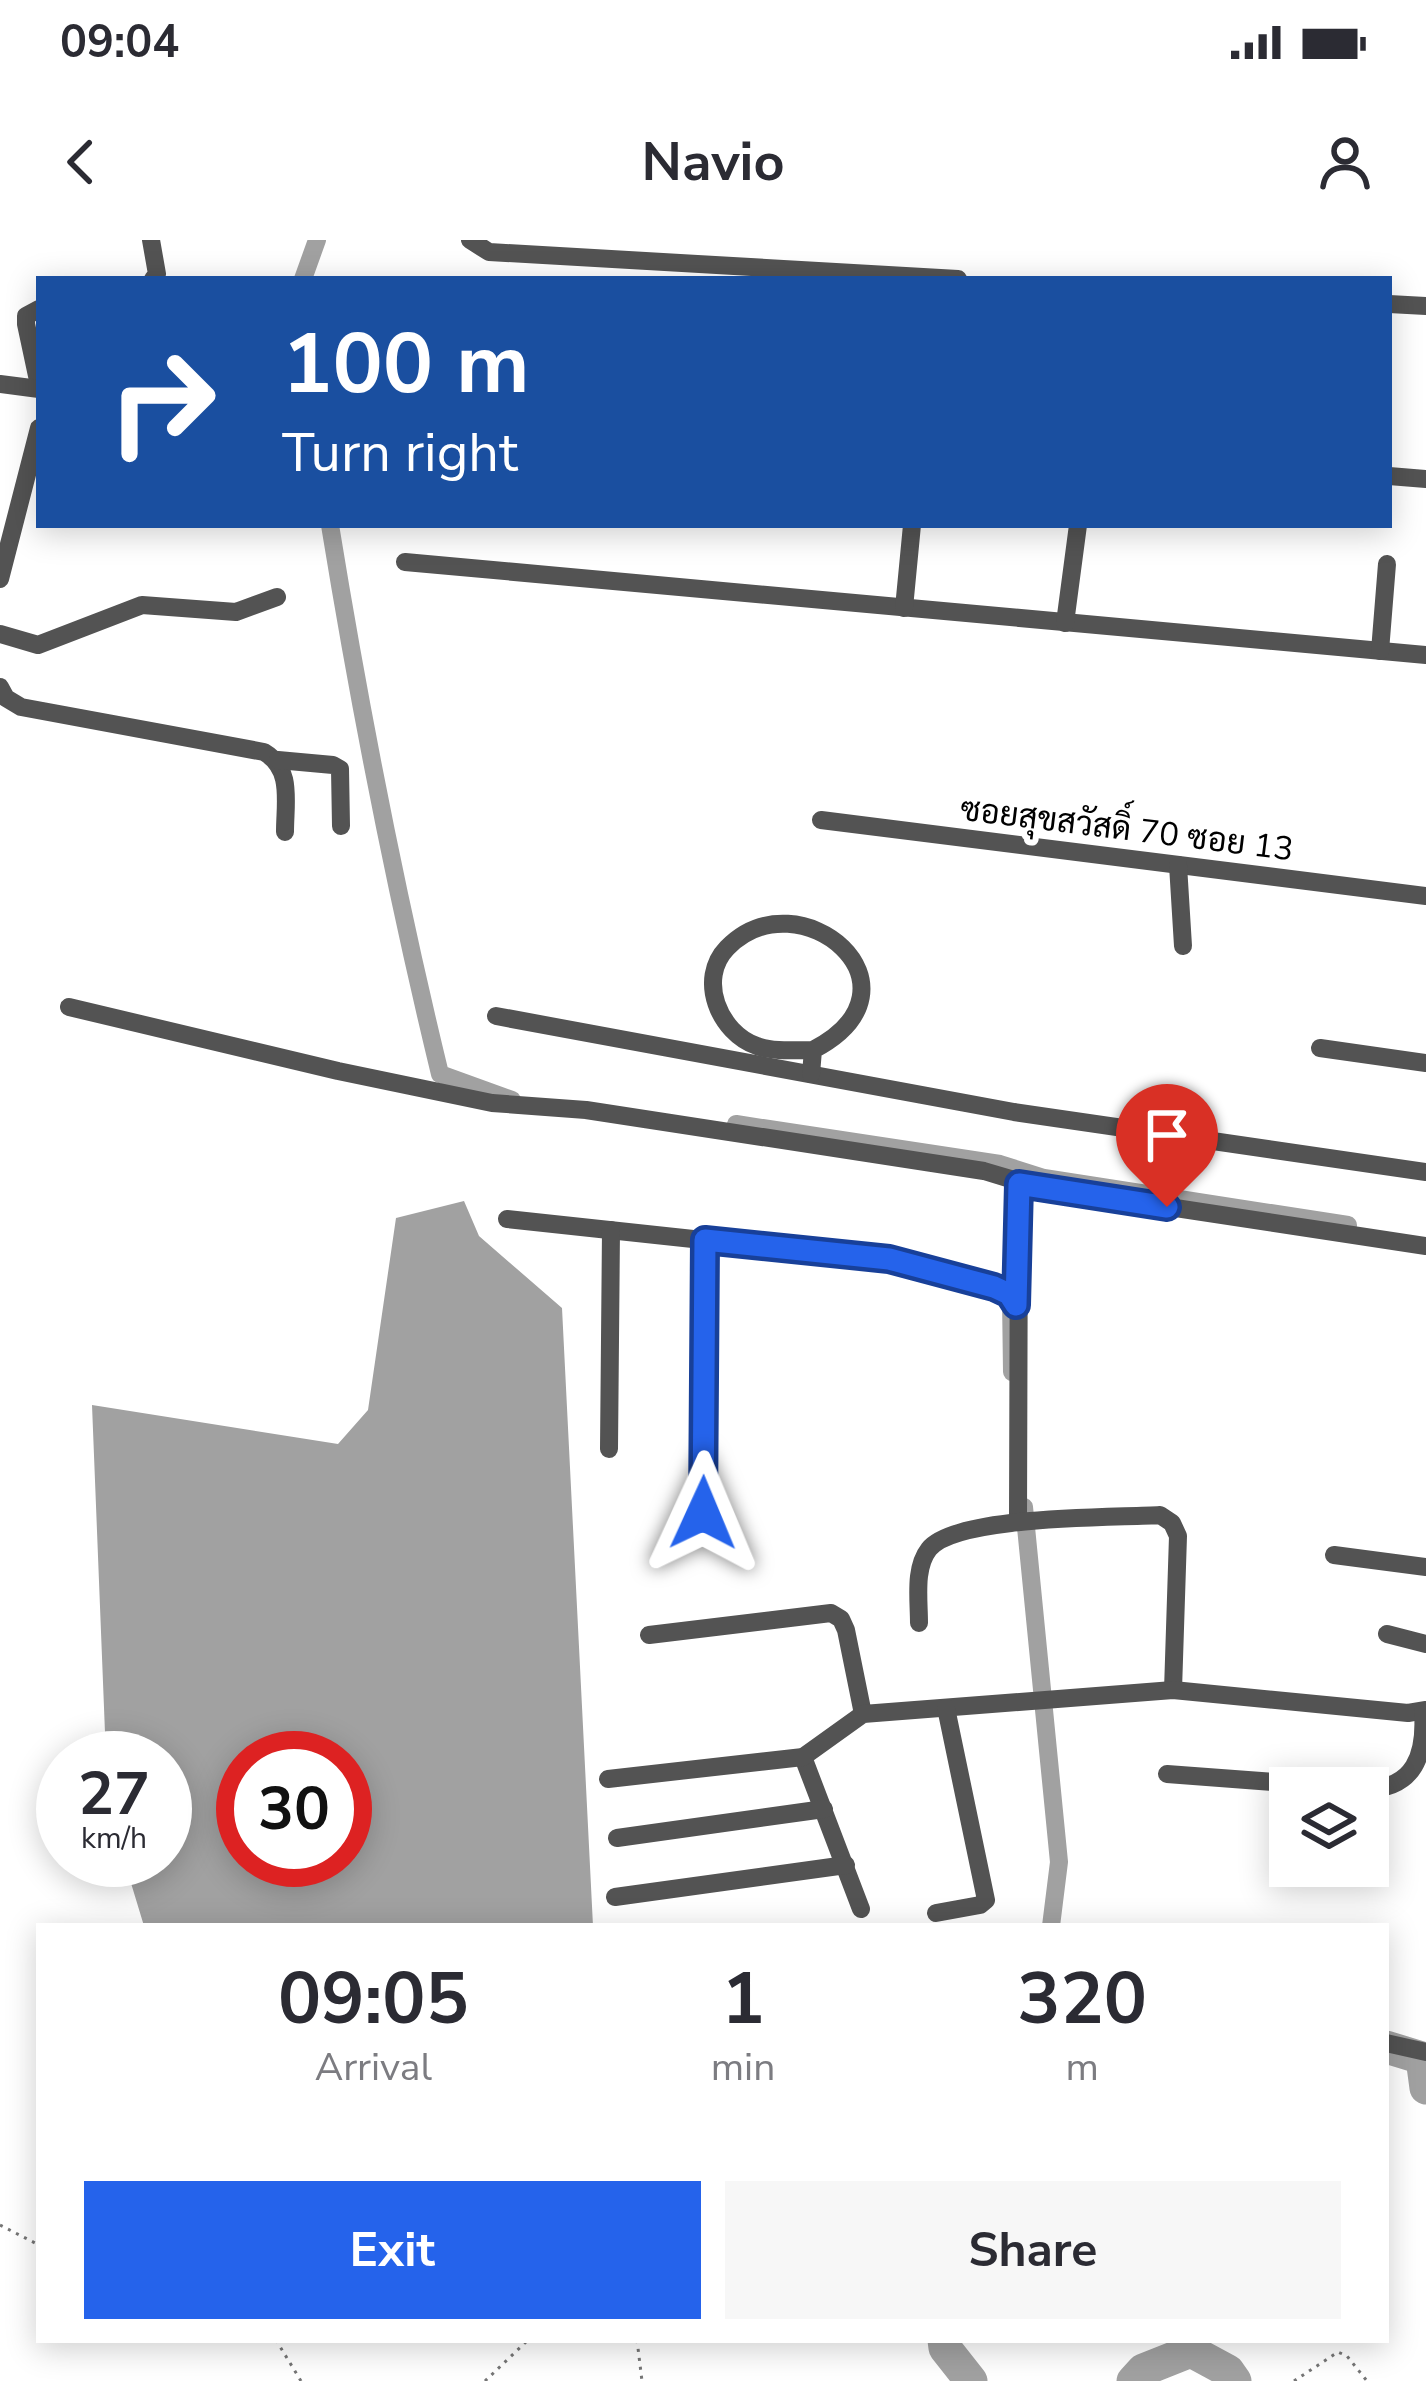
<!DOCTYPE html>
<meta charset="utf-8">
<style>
body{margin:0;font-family:"Nunito Sans",Sarabun,sans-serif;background:#f7f7f7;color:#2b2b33;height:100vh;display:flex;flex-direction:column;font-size:45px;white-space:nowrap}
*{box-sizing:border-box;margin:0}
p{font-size:39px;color:#7c7c81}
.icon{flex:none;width:66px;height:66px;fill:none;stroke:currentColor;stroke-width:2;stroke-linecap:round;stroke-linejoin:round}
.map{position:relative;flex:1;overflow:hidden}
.side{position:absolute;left:36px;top:1683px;width:1353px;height:420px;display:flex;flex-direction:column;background:#fff;border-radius:0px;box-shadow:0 6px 30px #0003}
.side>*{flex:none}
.hud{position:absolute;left:36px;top:36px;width:1356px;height:252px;border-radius:0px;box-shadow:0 6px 30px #0003;background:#1a4fa0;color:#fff;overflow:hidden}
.fabs{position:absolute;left:1269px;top:1527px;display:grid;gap:24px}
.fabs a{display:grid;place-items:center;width:120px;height:120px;border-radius:0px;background:#fff;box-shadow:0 6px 30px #0003;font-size:60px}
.speed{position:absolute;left:36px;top:1491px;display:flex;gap:24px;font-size:60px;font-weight:700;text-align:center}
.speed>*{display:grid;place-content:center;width:156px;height:156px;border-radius:50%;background:#fff;box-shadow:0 6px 30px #0003;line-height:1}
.speed small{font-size:30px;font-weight:400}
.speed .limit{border:18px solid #d22;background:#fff;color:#111}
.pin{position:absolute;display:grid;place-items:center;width:102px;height:102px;color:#fff;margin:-123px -51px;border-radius:50% 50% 50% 0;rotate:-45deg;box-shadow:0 0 12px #0007}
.pin .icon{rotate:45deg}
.me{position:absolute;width:132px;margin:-66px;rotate:1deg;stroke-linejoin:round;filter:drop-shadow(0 0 9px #0008)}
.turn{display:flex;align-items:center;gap:42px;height:252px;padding:0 48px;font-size:54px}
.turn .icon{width:156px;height:156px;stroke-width:2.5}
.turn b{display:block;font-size:84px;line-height:102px}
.eta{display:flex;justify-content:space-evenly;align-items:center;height:204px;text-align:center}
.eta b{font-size:72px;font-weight:700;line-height:84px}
.cta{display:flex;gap:24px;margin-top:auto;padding:24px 48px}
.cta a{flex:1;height:138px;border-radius:0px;background:#2563eb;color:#fff;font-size:48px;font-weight:700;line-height:138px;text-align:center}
.cta a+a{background:#f7f7f7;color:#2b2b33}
.status{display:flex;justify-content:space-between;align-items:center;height:84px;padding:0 60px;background:#fff;direction:ltr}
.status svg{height:33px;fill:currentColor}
header{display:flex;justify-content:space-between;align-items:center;height:156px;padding:0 48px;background:#fff;font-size:54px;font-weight:700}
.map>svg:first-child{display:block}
.water{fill:#a1a1a1;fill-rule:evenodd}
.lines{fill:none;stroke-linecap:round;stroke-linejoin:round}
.canal{stroke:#a1a1a1;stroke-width:18}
.river{stroke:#a1a1a1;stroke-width:33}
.path{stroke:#757575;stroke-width:3;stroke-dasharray:3 6;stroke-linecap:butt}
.minor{stroke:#535353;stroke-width:18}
.route-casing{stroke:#184099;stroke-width:30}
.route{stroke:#2563eb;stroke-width:21}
.labels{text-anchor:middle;stroke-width:12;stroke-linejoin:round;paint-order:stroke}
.street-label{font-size:33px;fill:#000;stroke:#fff}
</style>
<div class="status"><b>09:04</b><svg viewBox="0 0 49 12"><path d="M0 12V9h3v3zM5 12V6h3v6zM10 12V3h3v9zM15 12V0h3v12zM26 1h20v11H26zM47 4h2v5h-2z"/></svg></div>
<header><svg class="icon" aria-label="back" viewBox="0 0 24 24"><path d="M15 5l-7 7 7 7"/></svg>Navio<svg class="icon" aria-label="person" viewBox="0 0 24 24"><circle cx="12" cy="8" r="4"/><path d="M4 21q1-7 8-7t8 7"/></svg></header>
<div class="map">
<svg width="1426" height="2141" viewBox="0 0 1426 2141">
<rect width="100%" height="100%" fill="#fff"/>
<path class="water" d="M464 961 479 996 562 1068 593 1686H144L124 1620H165V1518H106L92 1165 338 1204 368 1170 396 978ZM243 1518H345V1620H243Z"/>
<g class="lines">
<g class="canal">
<polyline points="303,39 317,0"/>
<path d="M330 285C360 469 396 653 440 834L512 860"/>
<polyline points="736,884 1000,924 1044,938 1348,985"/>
<polyline points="1011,1058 1012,1132"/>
<polyline points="1024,1267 1059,1622 1051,1686"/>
</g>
<g class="river">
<polyline points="1386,1807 1422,1818 1426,1848"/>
<polyline points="944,2100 945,2108 971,2141"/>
<polyline points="1133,2141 1143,2130 1191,2111 1228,2131 1235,2141"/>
</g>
<g class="path">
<polyline points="0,1985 39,2005"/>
<polyline points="276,2100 301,2141"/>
<polyline points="637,2100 642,2141"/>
<polyline points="485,2141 528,2100"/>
<polyline points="1294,2141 1338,2112 1347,2116 1367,2141"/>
</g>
<g class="minor">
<polyline points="151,0 157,34 153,39"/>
<polyline points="470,0 489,12 958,39"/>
<polyline points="1389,64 1426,66"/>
<polyline points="39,69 26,76 26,84 39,145"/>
<polyline points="0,144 39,149"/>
<polyline points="1389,236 1426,239"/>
<polyline points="405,322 1426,415"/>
<polyline points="0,339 39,188"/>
<polyline points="904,368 912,285"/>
<polyline points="1065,383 1078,285"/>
<polyline points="0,394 38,405 142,365 236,372 277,357"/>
<polyline points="1380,411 1387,324"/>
<path d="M0 447 6 458 21 467 264 512C293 529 285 561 285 592"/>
<polyline points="278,520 333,525 340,529 341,586"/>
<polyline points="821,580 1426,656"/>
<polyline points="1178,625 1183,706"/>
<polyline points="69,767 338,831 492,863 586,870 984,931 1037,947 1426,1006"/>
<polyline points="496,776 1014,872 1426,932"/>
<polyline points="1320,808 1426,823"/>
<path d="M811 834 813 810C795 810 773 812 757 806 719 793 697 739 727 708 799 634 934 747 813 810"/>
<polyline points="507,979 889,1020 995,1047 1009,1054 1016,1065"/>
<polyline points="609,1209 611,990"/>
<polyline points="703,1273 705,1000"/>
<polyline points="1018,1282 1019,944"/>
<polyline points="1334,1315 1426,1327"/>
<path d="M919 1383C919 1359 914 1328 929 1309 956 1275 1114 1278 1160 1275L1172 1283 1178 1296 1173 1450"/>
<polyline points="1387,1394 1426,1404"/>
<polyline points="649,1395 831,1373 841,1379 846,1390 863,1474"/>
<polyline points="803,1517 861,1669"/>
<polyline points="1167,1534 1354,1548"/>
<polyline points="608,1539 803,1517 863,1474 1173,1450 1408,1473 1426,1470"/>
<path d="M1368 1549C1414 1548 1426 1515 1423 1472"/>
<polyline points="617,1598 824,1569"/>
<polyline points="615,1657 846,1625"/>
<polyline points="936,1673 980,1665 986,1660 946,1468"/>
<polyline points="1386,1803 1426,1812"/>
</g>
</g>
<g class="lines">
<defs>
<polyline id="route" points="703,1273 705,1000 889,1019 994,1047 1009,1054 1016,1065 1019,944 1167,967"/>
</defs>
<use href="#route" class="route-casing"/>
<use href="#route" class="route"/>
</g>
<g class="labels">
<g class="street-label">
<text transform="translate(1127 588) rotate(7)" y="12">ซอยสุขสวัสดิ์ 70 ซอย 13</text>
</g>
</g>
</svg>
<div class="fabs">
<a><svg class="icon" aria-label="layers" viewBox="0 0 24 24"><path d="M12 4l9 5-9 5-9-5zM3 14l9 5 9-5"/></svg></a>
</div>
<div class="speed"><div>27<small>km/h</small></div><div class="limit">30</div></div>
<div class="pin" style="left:1167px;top:967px;background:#d93025"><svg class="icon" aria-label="arrive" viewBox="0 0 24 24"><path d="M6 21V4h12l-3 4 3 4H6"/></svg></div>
<svg class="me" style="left:703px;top:1273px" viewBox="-20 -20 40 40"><path d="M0-17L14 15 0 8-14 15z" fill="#2563eb" stroke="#fff" stroke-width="4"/></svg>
<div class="hud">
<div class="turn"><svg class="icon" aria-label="right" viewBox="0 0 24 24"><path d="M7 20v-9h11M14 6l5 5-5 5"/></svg><div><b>100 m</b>Turn right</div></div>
</div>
<section class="side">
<div class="eta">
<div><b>09:05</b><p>Arrival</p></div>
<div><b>1</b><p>min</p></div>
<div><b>320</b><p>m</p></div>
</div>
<div class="cta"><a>Exit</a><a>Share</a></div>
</section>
</div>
